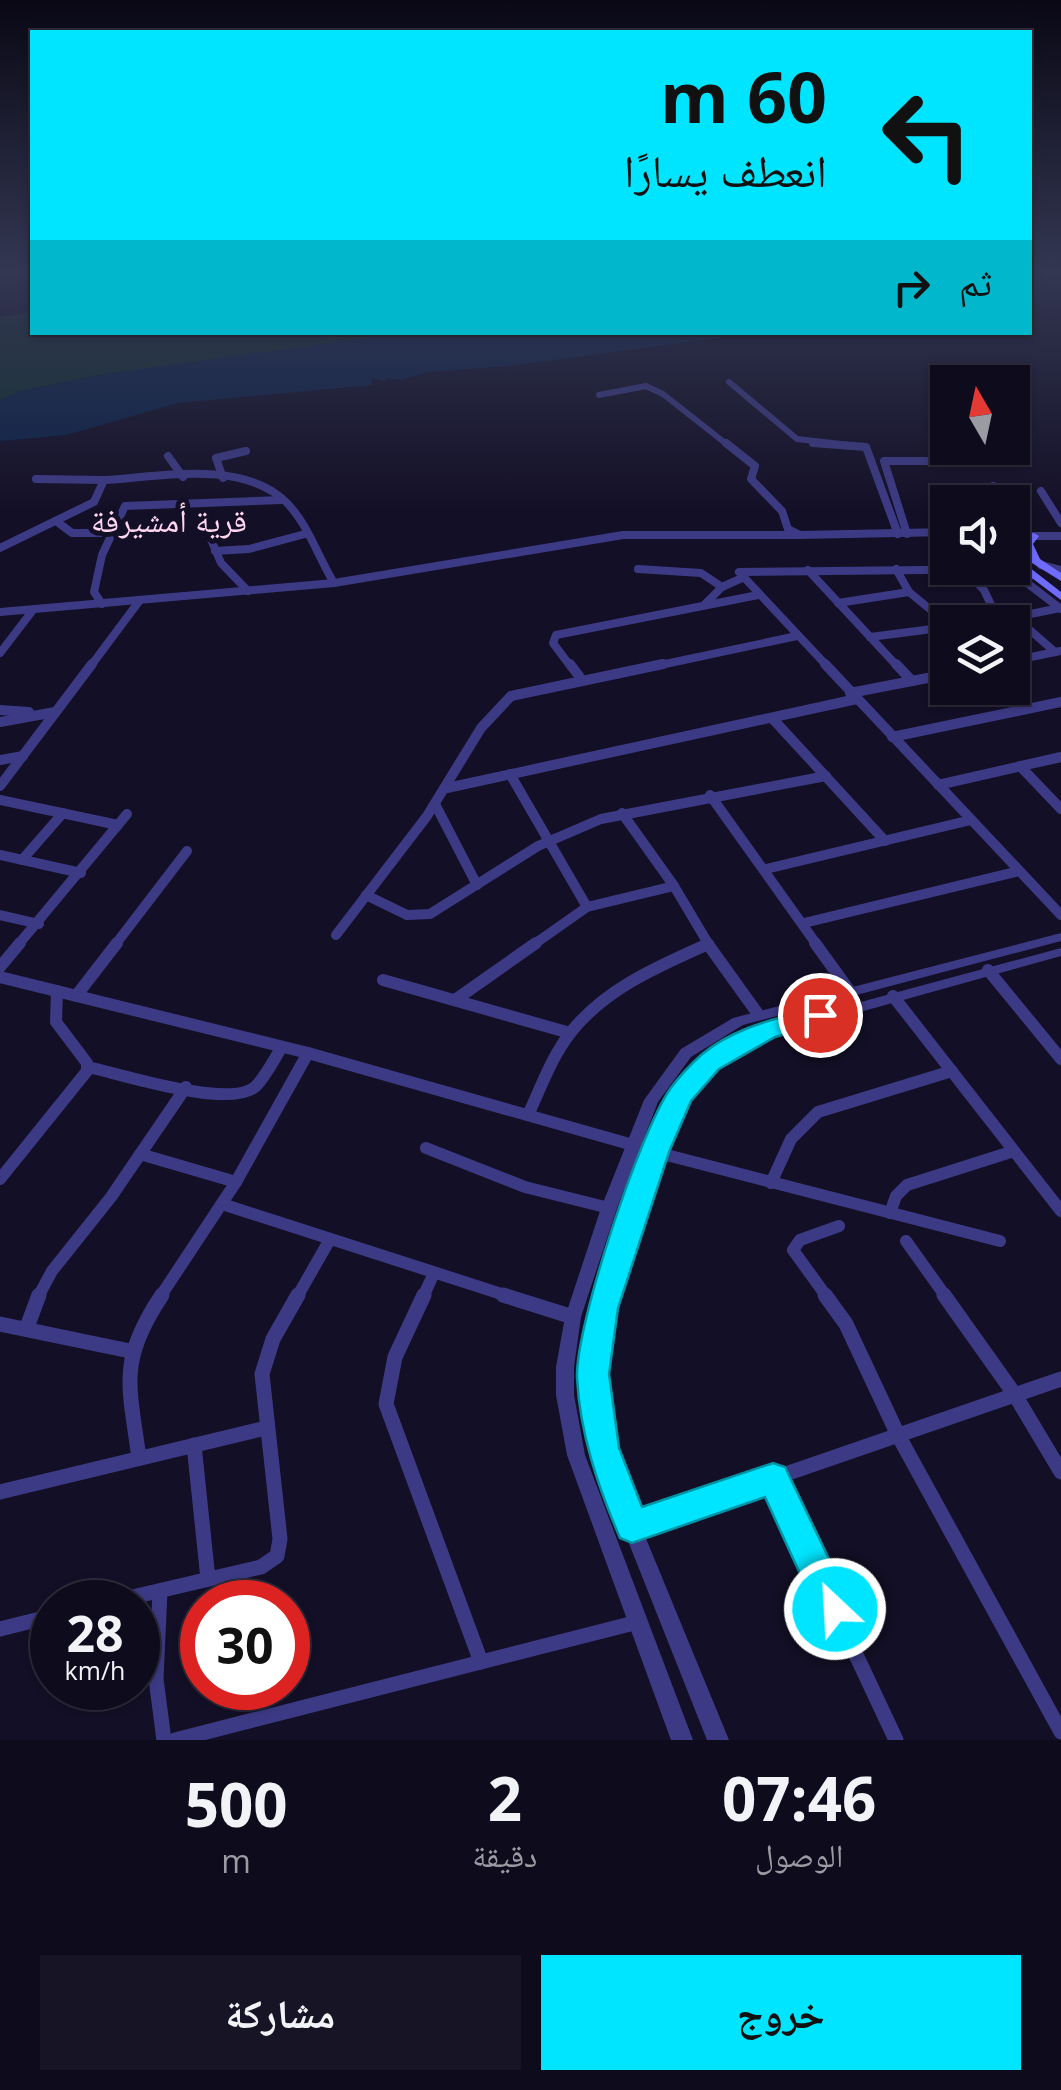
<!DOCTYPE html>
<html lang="ar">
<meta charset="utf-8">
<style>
body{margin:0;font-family:"Open Sans","Noto Naskh Arabic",sans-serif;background:#171425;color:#f1f3f6;direction:rtl;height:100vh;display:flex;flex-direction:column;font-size:38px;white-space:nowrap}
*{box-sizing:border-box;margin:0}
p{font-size:32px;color:#9b9ba3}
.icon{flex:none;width:55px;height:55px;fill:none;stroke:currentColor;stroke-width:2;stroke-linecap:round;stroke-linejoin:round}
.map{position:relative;height:1740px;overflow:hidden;direction:ltr}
.side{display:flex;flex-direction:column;background:#0e0b1c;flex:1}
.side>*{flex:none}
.top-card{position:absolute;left:30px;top:30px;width:1002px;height:305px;border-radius:0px;box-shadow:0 2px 8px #0004,0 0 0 2px #2e2b3b;direction:rtl;background:#00e5ff;color:#111;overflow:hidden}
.needle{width:65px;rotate:351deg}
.buttons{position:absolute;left:930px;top:365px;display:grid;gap:20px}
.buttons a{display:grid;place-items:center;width:100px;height:100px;border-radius:0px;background:#0e0b1c;box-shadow:0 2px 8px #0004,0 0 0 2px #2e2b3b;font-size:50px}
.speed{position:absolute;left:30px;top:1580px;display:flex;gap:20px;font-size:50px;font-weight:700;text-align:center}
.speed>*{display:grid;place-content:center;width:130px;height:130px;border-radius:50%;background:#0e0b1c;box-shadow:0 2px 8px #0004,0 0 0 2px #2e2b3b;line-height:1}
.speed small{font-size:25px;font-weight:400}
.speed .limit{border:15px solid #d22;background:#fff;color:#111}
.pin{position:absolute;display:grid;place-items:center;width:85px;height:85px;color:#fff;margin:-42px;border:5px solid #fff;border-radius:50%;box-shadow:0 2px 10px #0007}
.me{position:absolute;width:110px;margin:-55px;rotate:335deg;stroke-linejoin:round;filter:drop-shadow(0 0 8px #0008)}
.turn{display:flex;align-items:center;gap:35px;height:210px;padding:0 40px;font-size:45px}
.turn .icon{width:130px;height:130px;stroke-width:2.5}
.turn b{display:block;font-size:70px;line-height:85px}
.then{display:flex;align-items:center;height:95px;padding:0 40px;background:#0003;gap:20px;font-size:38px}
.eta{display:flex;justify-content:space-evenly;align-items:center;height:170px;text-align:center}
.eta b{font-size:60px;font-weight:700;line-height:70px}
.button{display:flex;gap:20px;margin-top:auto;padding:20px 40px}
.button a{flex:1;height:115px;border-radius:0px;background:#00e5ff;color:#111;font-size:40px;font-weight:700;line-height:115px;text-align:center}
.button a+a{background:#171425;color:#f1f3f6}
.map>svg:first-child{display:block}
.green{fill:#12302f}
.water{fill:#0c2248}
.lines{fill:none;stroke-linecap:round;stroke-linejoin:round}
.minor-far4{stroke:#3d3a85;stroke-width:6}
.minor-far3{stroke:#3d3a85;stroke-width:8}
.minor-far2{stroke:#3d3a85;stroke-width:10}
.minor-far1{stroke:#3d3a85;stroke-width:12}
.minor{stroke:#3d3a85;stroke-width:15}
.tertiary{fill:#3d3a85;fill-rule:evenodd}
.secondary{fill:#6f6bff;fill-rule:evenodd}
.route{fill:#00e5ff;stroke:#0095a6;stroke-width:2.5}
.labels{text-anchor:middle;stroke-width:10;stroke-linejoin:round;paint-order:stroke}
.far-quarter-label{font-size:32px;fill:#ffd6f0;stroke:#130f26}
</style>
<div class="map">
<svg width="1061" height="1740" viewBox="0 0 1061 1740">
<rect width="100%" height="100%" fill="#130f26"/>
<polygon class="green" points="32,312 32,332 420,333 98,375 17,392 0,401 0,317"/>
<polygon class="water" points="753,333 511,366 428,372 400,380 385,378 386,382 371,378 372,385 178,403 66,435 0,441 0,401 17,392 98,375 394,334"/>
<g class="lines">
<g class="minor-far4">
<polyline points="0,273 32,272"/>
<polyline points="729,382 797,439 858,446"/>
<polyline points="599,395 646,386 663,394 729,446"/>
</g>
<g class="minor-far3">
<polyline points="726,443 755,466 751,479 782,511 788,529 800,535 948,532"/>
<polyline points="813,443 866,447 898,534"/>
<polyline points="168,456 183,477"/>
<polyline points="223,478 216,458 246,451"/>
<polyline points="36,479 104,480"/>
<polyline points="993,486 1002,502"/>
<polyline points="1041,491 1061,523"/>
<polyline points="56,521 72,533 113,533"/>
<polyline points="907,534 884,461 933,461"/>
<polyline points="1012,536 1061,536"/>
<polyline points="210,537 221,563 248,591"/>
<path d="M0 548 94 502 104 480C159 477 242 459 286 502 308 524 318 557 334 583"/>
<polyline points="215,551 249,549 305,534"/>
<polyline points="1041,565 1061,570"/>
<polyline points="638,569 701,573 722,587"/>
<polyline points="896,569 909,592 948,624"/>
<polyline points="808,570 898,667"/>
<polyline points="965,570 984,590 992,607 979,617"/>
<polyline points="1030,574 1027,583 1061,609"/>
<polyline points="838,603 909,592"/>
<polyline points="102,604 94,592 102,555 125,506 282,500"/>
<polyline points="704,605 722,587 742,578"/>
<polyline points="0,612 334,583 623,535 800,535"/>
<polyline points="1015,617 1060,608"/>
<polyline points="974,620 1015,617 1055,652"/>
<polyline points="870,637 948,627"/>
<polyline points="0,653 33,610"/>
<polyline points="1012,661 1060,651"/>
<polyline points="90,667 140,600"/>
<polyline points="571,667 553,643 556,635 758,595"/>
<polyline points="651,667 797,636"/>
<polyline points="828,667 739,572 1024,569"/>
</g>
<g class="minor-far2">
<polyline points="570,664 582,680"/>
<polyline points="825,664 1061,915"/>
<polyline points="896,664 912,681"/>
<polyline points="998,688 1021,710"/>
<polyline points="850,693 948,674"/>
<polyline points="0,710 29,712"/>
<polyline points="772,718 885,841"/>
<polyline points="0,722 55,712"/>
<polyline points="892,737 1061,702"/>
<polyline points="0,760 23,756"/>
<polyline points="1020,766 1061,809"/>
<polyline points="510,774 587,907"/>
<polyline points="938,785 1061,757"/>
<polyline points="0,786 92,664"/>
<polyline points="447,788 857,699"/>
<polyline points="710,795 817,945"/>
<polyline points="0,800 118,825"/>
<polyline points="435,804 477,885"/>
<polyline points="622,813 674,886 709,945"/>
<polyline points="0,855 81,873"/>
<polyline points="22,860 63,813"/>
<polyline points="766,869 971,820"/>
<polyline points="366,895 407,915 430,914 538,846 601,819 826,776"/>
<polyline points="0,915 39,924"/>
<polyline points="804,923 1019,871"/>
<polyline points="336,935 427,816 481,728 511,696 663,664"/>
<polyline points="18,945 127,814"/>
<polyline points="115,945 187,851"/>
<polyline points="533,945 587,907 674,886"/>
</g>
<g class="minor-far1">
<polyline points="707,943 758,1014"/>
<polyline points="815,943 849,990"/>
<polyline points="0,967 20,943"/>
<polyline points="988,970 1061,1059"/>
<polyline points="0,977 308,1053 633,1145"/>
<polyline points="383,980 570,1033"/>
<polyline points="76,996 117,943"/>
<polyline points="893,996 1061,1211"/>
<polyline points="455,1000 536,943"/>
<path d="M88 1067C121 1074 231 1110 256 1086 266 1076 274 1059 282 1047"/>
<path d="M528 1115C541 1087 552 1056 571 1032 606 988 659 966 708 944"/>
<polyline points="426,1148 525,1187 609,1208"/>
<polyline points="655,1152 1000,1241"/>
<polyline points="140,1154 236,1182"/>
<polyline points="0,1179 87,1071 87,1063 56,1022 57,991"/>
<polyline points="771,1183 791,1139 818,1112 952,1071"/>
<polyline points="222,1204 511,1297"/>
<polyline points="890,1213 896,1196 907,1185 1014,1151"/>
<polyline points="906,1241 946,1297"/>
<polyline points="38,1297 52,1271 111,1197 186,1087"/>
<polyline points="160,1297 236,1182 308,1053"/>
<polyline points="297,1297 329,1241"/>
<polyline points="423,1297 434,1273"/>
<polyline points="827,1297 793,1250 800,1240 839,1226"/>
</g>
<g class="minor">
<polyline points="424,1295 395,1357 386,1404 481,1662"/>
<polyline points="503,1295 573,1317"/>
<polyline points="825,1295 846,1324 898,1435 1061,1732"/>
<polyline points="944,1295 1015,1395 1061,1472"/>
<polyline points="0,1324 130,1351"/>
<polyline points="27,1327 39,1295"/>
<polyline points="194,1445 208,1579"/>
<path d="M139 1458C129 1384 118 1361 162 1295"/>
<polyline points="773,1478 896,1740"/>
<polyline points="0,1492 266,1428"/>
<polyline points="632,1527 1061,1379"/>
<polyline points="160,1591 156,1679 164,1740"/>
<polyline points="111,1602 261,1567 277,1556 280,1539 262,1374 273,1339 298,1295"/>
<polyline points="0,1629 52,1616"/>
<polyline points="175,1740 638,1622"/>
</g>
<g class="tertiary">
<polygon points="1061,933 1061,941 743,1025 691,1057 658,1102 617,1208 581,1317 574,1367 574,1395 585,1455 693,1740 671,1740 567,1455 556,1395 556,1367 565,1317 601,1208 644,1100 681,1049 733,1018"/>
<polygon points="1061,948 1061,956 756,1041 704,1077 686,1099 673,1123 610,1308 603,1351 603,1399 619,1473 729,1740 707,1740 601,1473 585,1399 585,1351 594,1308 659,1123 675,1092 694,1069 746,1033"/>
</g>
<g class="secondary">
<polygon points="1034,533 1039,536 1033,544 1040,559 1061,573 1061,581 1032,563 1023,544 1030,534"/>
<polygon points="1012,554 1061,592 1061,600 1012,563"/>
</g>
</g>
<linearGradient id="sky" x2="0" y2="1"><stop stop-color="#0a0815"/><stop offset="0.53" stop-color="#333752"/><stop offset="1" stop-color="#333752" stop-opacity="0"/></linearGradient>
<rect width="1061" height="513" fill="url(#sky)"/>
<path class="route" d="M820 1006 828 1009 832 1015 828 1022 775 1037 719 1069 691 1101 669 1152 618 1308 609 1374 619 1448 642 1507 773 1463 785 1467 853 1609 847 1622 835 1627 822 1622 765 1497 632 1543 620 1538C598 1487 580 1434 577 1378 575 1326 640 1132 670 1089 678 1078 690 1065 701 1055 734 1027 779 1018 820 1006Z"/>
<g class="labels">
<g class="far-quarter-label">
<text x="169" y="532">قرية أمشيرفة</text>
</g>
</g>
</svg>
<div class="buttons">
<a><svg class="needle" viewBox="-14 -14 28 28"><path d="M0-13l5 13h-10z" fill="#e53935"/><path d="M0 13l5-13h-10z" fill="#9b9ba3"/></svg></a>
<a><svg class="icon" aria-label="sound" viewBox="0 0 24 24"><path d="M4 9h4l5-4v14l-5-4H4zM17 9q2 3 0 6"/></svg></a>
<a><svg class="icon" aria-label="layers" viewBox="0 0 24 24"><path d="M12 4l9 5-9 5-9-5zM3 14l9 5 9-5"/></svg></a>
</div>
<div class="speed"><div>28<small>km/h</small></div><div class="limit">30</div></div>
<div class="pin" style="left:820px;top:1015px;background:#d93025"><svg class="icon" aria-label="arrive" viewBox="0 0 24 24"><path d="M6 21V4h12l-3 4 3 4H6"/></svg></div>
<svg class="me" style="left:835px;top:1609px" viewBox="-20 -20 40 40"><circle r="17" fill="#00e5ff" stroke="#fff" stroke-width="3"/><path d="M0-11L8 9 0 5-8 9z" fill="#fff"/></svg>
<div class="top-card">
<div class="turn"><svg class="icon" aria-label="left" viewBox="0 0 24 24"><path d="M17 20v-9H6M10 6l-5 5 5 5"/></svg><div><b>60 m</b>انعطف يسارًا</div></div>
<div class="then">ثم<svg class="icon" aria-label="right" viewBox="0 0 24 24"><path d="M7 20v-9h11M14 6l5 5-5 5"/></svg></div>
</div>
</div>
<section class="side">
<div class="eta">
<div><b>07:46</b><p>الوصول</p></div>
<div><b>2</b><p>دقيقة</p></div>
<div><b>500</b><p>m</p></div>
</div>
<div class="button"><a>خروج</a><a>مشاركة</a></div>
</section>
